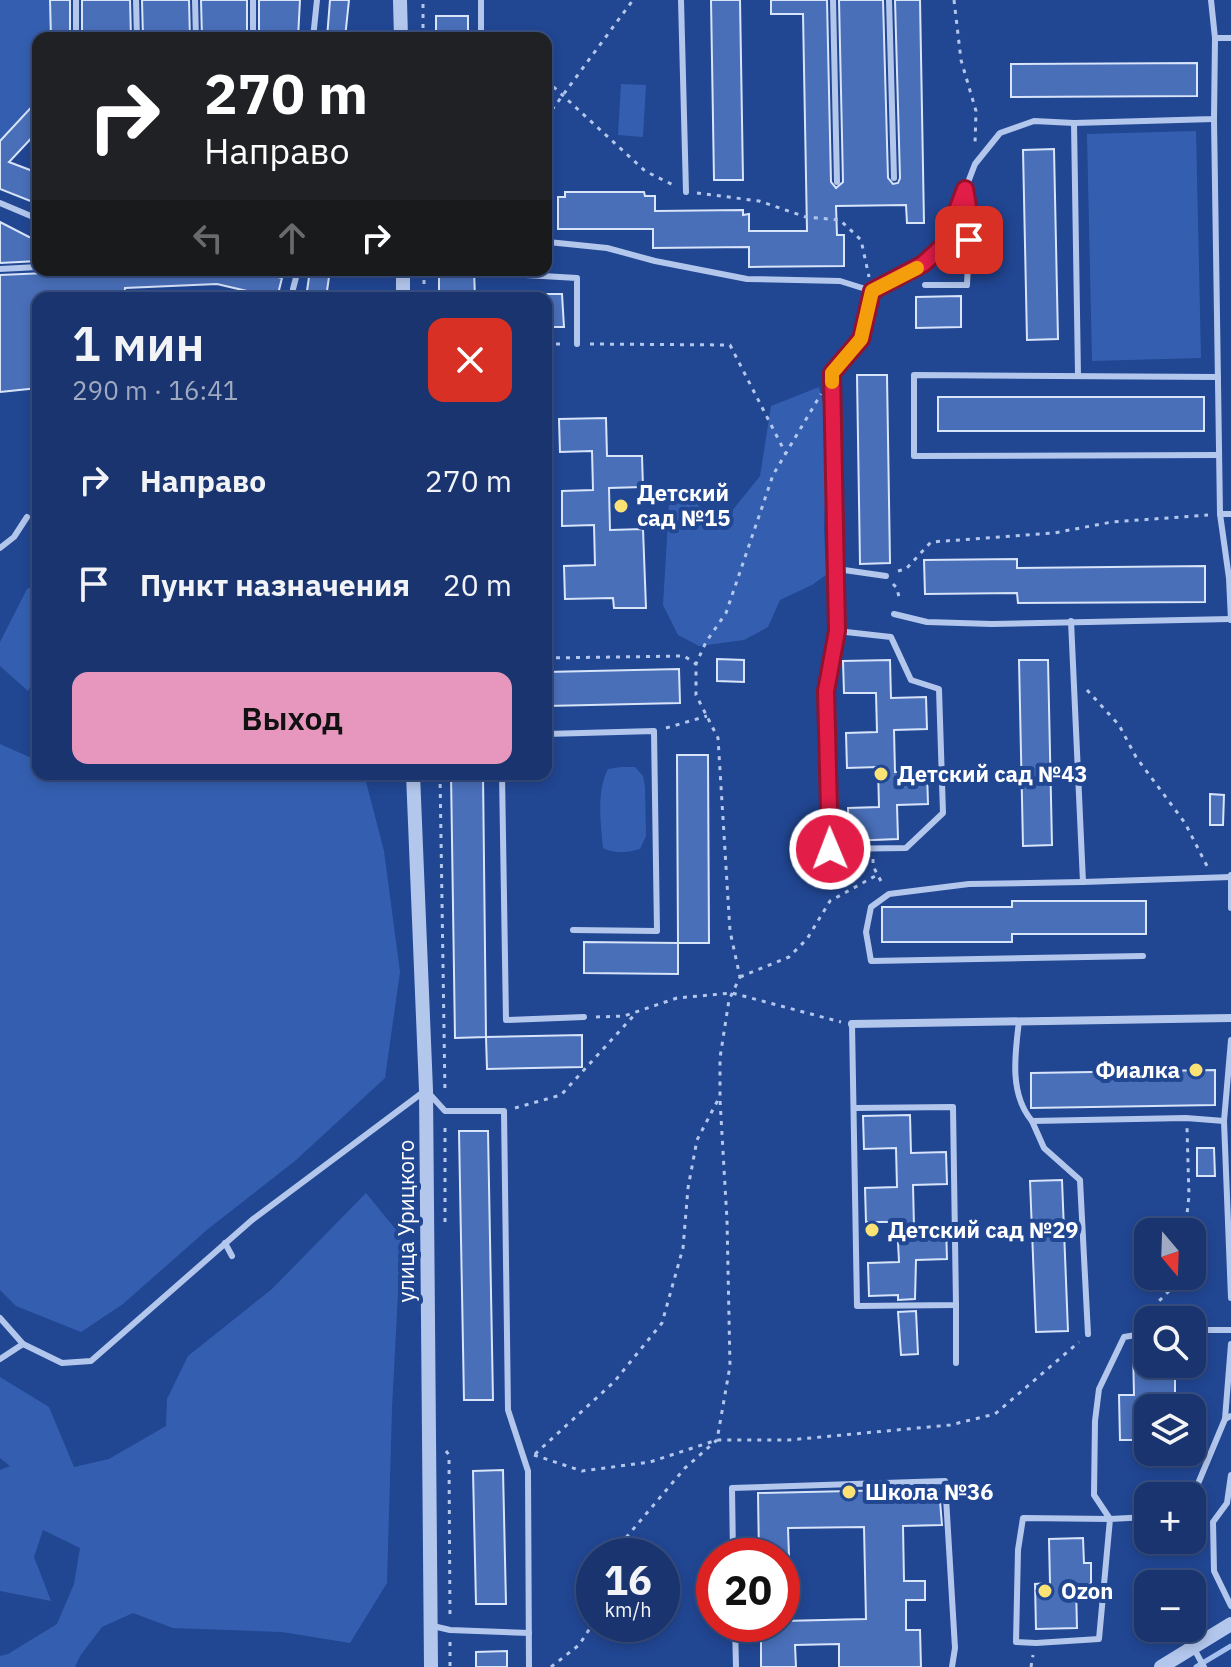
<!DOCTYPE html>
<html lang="ru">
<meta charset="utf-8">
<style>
body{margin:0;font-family:"IBM Plex Sans",sans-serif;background:#263f76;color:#f1f3f6;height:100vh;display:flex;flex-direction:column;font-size:30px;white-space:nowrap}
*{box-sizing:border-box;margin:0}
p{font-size:26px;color:#9faac2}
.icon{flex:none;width:44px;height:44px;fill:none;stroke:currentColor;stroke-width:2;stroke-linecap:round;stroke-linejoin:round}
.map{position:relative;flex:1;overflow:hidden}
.drawer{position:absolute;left:32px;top:292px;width:520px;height:488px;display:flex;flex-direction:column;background:#19346e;border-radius:16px;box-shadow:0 4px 12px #0003,0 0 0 2px #374f81}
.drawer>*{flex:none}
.banner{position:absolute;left:32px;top:32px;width:520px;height:244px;border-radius:16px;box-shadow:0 4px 12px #0003,0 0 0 2px #374f81;background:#202124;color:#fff;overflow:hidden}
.needle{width:52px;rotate:161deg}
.tools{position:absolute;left:1134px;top:1218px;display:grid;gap:16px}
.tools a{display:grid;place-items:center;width:72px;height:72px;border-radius:16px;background:#19346e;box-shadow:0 4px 12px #0003,0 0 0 2px #374f81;font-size:40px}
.speed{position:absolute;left:576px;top:1538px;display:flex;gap:16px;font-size:40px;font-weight:700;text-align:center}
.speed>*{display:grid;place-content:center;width:104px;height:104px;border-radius:50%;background:#19346e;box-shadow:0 4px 12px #0003,0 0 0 2px #374f81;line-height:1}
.speed small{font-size:20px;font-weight:400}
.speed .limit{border:12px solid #d22;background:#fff;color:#111}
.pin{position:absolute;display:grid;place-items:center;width:68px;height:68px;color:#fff;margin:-34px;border-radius:16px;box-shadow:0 4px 12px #0006}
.me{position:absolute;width:88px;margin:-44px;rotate:359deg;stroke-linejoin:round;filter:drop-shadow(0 0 6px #0008)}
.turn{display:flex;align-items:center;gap:28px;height:168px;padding:0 40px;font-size:36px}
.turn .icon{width:104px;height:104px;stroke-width:2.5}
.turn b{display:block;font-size:56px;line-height:68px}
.lanes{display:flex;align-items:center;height:76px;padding:0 40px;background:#0003;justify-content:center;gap:40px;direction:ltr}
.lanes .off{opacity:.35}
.round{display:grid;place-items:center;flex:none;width:84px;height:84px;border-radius:16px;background:#263f76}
.head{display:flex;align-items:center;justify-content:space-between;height:136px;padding:0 40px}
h1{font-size:48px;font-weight:600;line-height:60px}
.action{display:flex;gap:16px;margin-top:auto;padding:16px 40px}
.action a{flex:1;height:92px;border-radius:16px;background:#e797bd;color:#111;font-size:32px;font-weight:600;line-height:92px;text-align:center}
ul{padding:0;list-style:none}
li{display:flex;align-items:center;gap:24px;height:104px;padding:0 40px}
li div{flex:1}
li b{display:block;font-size:30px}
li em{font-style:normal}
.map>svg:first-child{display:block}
.green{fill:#345fb0}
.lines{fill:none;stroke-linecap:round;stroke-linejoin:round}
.stream{stroke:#a6c0ef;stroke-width:5}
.building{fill:#496fb9;stroke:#d8e4fa;stroke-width:2}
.path{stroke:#b3c7ed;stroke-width:3;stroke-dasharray:4 6;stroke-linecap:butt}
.service{stroke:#b3c7ed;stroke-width:6}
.minor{stroke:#b3c7ed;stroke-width:8}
.tertiary{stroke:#b3c7ed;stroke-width:14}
.route-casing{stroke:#92132f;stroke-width:20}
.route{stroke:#e11d48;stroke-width:14}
.slow{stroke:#f59e0b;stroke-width:14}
.poi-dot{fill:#fae274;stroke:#214692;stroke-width:3}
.labels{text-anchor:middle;stroke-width:8;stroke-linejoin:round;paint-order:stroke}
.poi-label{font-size:22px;font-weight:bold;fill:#fff;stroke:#214692;text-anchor:start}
.street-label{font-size:22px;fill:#fff;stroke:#214692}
</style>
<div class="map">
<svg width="1231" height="1667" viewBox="0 0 1231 1667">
<rect width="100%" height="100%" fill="#214692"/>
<g class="green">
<polygon points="0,0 50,0 51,38 38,38 38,100 0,141"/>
<polygon points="621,84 646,85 643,137 618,135"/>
<polygon points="1196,131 1201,358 1092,361 1087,134"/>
<polygon points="819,387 828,423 824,528 826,575 812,585 780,600 768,627 744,640 699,646 678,635 663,605 669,504 692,498 705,513 728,516 760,476 771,406"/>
<polygon points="38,584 38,674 28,691 0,666 0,642 27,589"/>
<polygon points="0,744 38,761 38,774 364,774 384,851 400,972 385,1078 295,1161 208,1229 123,1304 81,1332 16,1306 0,1290"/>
<path d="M621 767H635L643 776 645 787 646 836 640 849C626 853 616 854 603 848 601 823 596 792 608 769Z"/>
<polygon points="366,1193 401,1236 392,1408 387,1583 350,1643 282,1632 173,1628 133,1613 102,1627 80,1656 75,1667 0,1667 0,1656 8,1654 57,1624 74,1584 80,1548 43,1530 34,1557 51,1601 0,1591 0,1470 10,1466 0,1458 0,1377 49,1407 74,1467 109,1459 166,1426 167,1399 188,1356 272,1289"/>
</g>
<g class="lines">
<polyline class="stream" points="1196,1667 1231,1646"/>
</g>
<g class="building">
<polygon points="50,0 70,0 70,38 51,38"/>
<polygon points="82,0 130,0 131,38 82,38"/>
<polygon points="142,0 189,0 190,38 143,38"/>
<polygon points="201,0 247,0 247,38 202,38"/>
<polygon points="259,0 300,0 298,38 259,38"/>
<polygon points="330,0 349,0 345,38 327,38"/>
<polygon points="711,0 740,0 743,180 714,180"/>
<polygon points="771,0 827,0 831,182 836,188 843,182 839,0 883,0 888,178 893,184 898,183 900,178 895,0 920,0 924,223 907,223 906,205 836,206 837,235 844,235 844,266 749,267 749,247 653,248 653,229 558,229 558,197 565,197 565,192 644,192 645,196 655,196 655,211 743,210 743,215 749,214 749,231 807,231 803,14 771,14"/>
<rect x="436" y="16" width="32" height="22"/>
<polygon points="1197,63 1197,96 1011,97 1011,64"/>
<polygon points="38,100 38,131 9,162 38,173 38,204 0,189 0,141"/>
<polygon points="1054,149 1058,339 1027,340 1023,150"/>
<polygon points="0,222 29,237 38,238 38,261 0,263"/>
<polygon points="116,270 248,270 282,278 277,298 217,284 125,288 124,298 38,298 38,388 0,392 0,275"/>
<polygon points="310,270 330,270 326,298 306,298"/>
<polygon points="439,270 474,270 475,298 439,298"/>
<polygon points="546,294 562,294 564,327 546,327"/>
<polygon points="961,296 961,327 916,328 916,297"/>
<polygon points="857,375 887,375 890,563 860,564"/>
<rect x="938" y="397" width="266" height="34"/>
<polygon points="606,418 607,456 642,456 643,487 609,488 610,530 643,529 646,608 614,608 613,598 565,599 564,566 595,565 594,525 562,526 562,491 593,490 592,451 560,452 559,419"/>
<polygon points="1017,559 1017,568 1205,566 1205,602 1018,603 1017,593 925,594 924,560"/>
<polygon points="717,659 744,660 744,682 717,681"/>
<polygon points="890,660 891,698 926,697 927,729 894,730 895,772 927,771 928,804 897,805 898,839 849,841 848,808 879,807 878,767 847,768 846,733 877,732 876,693 844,693 843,661"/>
<polygon points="1019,660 1048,660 1052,845 1023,846"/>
<polygon points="679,669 680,703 546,706 546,672"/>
<polygon points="677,755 708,755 709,943 678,943"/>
<polygon points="451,774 483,774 486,1037 455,1038"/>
<polygon points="1210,794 1224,795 1223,825 1210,825"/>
<polygon points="1012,901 1146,901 1146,934 1012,934 1012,942 882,942 882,907 1012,907"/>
<polygon points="584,942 678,943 678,974 584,973"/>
<polygon points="582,1035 582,1067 487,1069 486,1037"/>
<polygon points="1215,1070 1215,1105 1031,1108 1031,1073"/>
<polygon points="910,1115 911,1153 946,1152 947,1184 913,1185 914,1227 946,1226 947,1259 916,1260 915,1299 898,1300 898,1295 869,1296 868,1263 899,1262 897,1222 866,1222 865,1188 897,1187 896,1148 864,1149 863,1116"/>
<polygon points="459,1131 488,1131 493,1400 464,1400"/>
<polygon points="1197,1148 1214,1148 1215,1176 1197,1176"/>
<polygon points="1062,1180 1068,1331 1036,1332 1030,1181"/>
<polygon points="916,1311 918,1354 901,1355 898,1312"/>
<polygon points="1133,1350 1148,1350 1148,1364 1168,1364 1168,1374 1175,1374 1175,1395 1157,1396 1157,1408 1148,1408 1148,1440 1120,1440 1119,1395 1134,1395"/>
<polygon points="503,1470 506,1604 476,1604 473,1471"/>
<polygon points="939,1489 942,1525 903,1526 904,1581 925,1581 925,1600 906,1600 906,1630 920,1630 921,1667 839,1667 839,1644 795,1645 796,1667 761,1667 761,1624 782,1624 782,1621 866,1619 864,1527 788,1528 789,1556 759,1556 758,1493"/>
<polygon points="1083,1538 1084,1563 1091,1563 1091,1584 1076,1585 1077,1628 1036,1629 1035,1584 1050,1583 1049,1539"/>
<polygon points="507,1651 507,1667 476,1667 476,1652"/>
</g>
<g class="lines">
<g class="path">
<polyline points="954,0 961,60 976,111 975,144"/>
<polyline points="423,38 423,0"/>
<polyline points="546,80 645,171 675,186"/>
<polyline points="546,118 633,0"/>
<polyline points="697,193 759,201 806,217 840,220 861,240 869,277"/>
<polyline points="424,270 424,298"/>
<polyline points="546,344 566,344"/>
<polyline points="590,344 730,345 786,454"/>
<polyline points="898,571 906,569 931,542 1054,533 1112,522 1208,515"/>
<polyline points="893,584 897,588 900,602"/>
<polyline points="546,658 684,656 696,664"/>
<polyline points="1087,690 1119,725 1136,757 1185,823 1208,868"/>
<polyline points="666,728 707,716"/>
<polyline points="440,774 445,1094"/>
<polyline points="873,859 873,866 883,885"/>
<polyline points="740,977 789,957 807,939 830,901 877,875"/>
<polyline points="596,1017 624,1016 677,998 732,993 841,1022"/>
<polyline points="515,1108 561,1095 637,1012"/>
<polyline points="445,1222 445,1122"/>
<polyline points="1185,1232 1189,1196 1187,1128"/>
<polyline points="1138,1322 1170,1290 1174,1276"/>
<polyline points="446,1451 449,1455 450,1618"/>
<polyline points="535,1454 614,1382 662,1323 683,1248 688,1188 697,1140 720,1096 720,1058 729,1000 740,977 730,931 718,738 696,695 696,664 706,642 726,613 773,475 821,394"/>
<polyline points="534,1455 582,1471 650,1462 717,1440 789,1440 950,1425 995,1414 1079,1342"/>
<polyline points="619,1556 624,1540 685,1468 717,1440 730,1366 727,1220 720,1100"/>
<polyline points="450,1642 450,1667"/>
<polyline points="551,1667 579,1645 594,1622"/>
<polyline points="1031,1667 1033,1655"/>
</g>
<g class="service">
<polyline points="76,0 76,38"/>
<polyline points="136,0 137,38"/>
<polyline points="195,0 196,38"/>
<polyline points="481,0 481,38"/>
<polyline points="681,0 686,192"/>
<polyline points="833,0 837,182"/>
<polyline points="889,0 894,178"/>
<polyline points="1211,0 1215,38"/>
<polyline points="253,38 253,0"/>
<polyline points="313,38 317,0"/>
<polyline points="1214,119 1220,514 1231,514"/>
<polyline points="1074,123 1078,375"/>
<polyline points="0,203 38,219"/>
<polyline points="548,242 607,248 655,261 747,279 840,281 872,291"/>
<polyline points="0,269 38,267"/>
<polyline points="492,270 492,273 577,278 577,344"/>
<polyline points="925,285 967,285 970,219 966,193"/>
<polyline points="293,289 298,270"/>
<polyline points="1218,377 914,375 914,456 1219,455"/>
<polyline points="1220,514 1229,578 1231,620"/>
<polyline points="0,548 14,537 27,517"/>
<polyline points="837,569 837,631 891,637 911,680 939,689 943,813 906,848 830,849 826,691 837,631"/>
<polyline points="886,576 837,569 832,373 861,339 872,291 923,264 944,245 975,164 1000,133 1034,121 1074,123 1214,119 1215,38 1231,38"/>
<polyline points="894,614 927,622 992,624 1231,619"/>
<polyline points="1071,621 1083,882 1231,877"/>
<polyline points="546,734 654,731 657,931 573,930"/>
<polyline points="502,774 506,1020 584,1017"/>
<polyline points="1231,875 1231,908"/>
<polyline points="1083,882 969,884 889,894 871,907 866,932 871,961 1143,956"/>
<path d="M1019 1021C1015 1054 1009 1094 1032 1121L1186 1118 1224 1121"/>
<path d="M852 1024C854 1118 855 1212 857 1306L956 1305 953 1107 854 1108"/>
<polyline points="1231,1040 1224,1121 1231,1298"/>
<polyline points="1032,1121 1044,1148 1080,1180 1088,1334"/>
<polyline points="225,1243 232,1256"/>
<polyline points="0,1318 23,1344 62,1363 91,1361 252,1220 426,1090 445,1111 504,1111 508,1410 528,1471 529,1667"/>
<polyline points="1192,1330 1231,1330"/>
<polyline points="1148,1333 1124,1337 1099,1389 1095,1421 1094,1495 1110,1519 1099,1639 1036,1643 1016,1642 1018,1550 1023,1518 1110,1519 1148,1517"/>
<polyline points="0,1359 23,1344"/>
<polyline points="956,1363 956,1305"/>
<polyline points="1225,1419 1231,1344"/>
<polyline points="1231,1475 1227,1503 1213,1522 1214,1571 1231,1606"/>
<polyline points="1192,1498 1225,1419 1231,1416"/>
<polyline points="733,1556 732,1488 945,1481 955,1648 952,1667"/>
<polyline points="735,1624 736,1667"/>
<polyline points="433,1626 450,1630 529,1633"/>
<polyline points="1193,1647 1204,1667"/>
</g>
<polyline class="minor" points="852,1024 1231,1018"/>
<g class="tertiary">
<polyline points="400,0 401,38"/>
<polyline points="403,270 403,298"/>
<polyline points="413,774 426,1090 431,1667"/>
<polyline points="1161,1667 1231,1624"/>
</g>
</g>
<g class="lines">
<defs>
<polyline id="route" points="830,849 826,691 837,631 832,373 861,339 872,291 923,264 944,245 965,189 970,219 969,240"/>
</defs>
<use href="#route" class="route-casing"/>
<use href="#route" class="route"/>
<polyline class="slow" points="832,382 832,373 861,339 872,291 917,268"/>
</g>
<g class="poi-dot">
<circle cx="621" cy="506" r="8"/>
<circle cx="881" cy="774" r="8"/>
<circle cx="1196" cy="1070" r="8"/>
<circle cx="872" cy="1230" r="8"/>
<circle cx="849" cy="1492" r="8"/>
<circle cx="1045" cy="1591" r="8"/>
</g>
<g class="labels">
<g class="poi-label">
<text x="637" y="501">Детский<tspan x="637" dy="25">сад №15</tspan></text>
<text x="897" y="782">Детский сад №43</text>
<text x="1180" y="1078" text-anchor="end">Фиалка</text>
<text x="888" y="1238">Детский сад №29</text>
<text x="865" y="1500">Школа №36</text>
<text x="1061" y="1599">Ozon</text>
</g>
<g class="street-label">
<text transform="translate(406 1221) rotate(-90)" y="8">улица Урицкого</text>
</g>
</g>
</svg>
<div class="tools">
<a><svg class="needle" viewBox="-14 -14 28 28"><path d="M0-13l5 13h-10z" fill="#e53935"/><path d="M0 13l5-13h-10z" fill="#9faac2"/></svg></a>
<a><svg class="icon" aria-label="search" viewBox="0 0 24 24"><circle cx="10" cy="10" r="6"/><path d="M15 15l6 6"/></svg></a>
<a><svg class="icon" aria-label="layers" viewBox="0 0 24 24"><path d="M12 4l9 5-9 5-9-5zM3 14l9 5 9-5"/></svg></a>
<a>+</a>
<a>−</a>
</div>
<div class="speed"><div>16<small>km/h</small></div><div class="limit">20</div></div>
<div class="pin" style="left:969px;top:240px;background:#d93025"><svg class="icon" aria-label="arrive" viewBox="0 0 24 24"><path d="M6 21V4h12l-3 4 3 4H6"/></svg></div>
<svg class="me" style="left:830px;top:849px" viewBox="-20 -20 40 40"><circle r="17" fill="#e11d48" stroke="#fff" stroke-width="3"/><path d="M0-11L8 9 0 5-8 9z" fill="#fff"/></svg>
<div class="banner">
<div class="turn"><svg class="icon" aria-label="right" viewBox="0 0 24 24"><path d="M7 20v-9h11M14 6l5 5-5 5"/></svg><div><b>270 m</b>Направо</div></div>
<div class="lanes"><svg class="icon off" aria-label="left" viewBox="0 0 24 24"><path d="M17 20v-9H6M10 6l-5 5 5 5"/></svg><svg class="icon off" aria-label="ahead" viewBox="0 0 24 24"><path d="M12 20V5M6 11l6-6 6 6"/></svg><svg class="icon" aria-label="right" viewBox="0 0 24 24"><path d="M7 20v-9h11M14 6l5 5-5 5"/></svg></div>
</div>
<section class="drawer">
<div class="head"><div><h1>1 мин</h1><p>290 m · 16:41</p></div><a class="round" style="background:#d93025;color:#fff"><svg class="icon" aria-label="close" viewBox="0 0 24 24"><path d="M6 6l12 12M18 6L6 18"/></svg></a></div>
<ul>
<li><svg class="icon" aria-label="right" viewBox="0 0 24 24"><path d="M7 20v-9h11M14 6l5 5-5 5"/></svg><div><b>Направо</b></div><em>270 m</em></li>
<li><svg class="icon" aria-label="arrive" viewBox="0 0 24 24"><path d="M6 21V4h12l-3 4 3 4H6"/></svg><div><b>Пункт назначения</b></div><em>20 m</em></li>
</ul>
<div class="action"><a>Выход</a></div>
</section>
</div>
